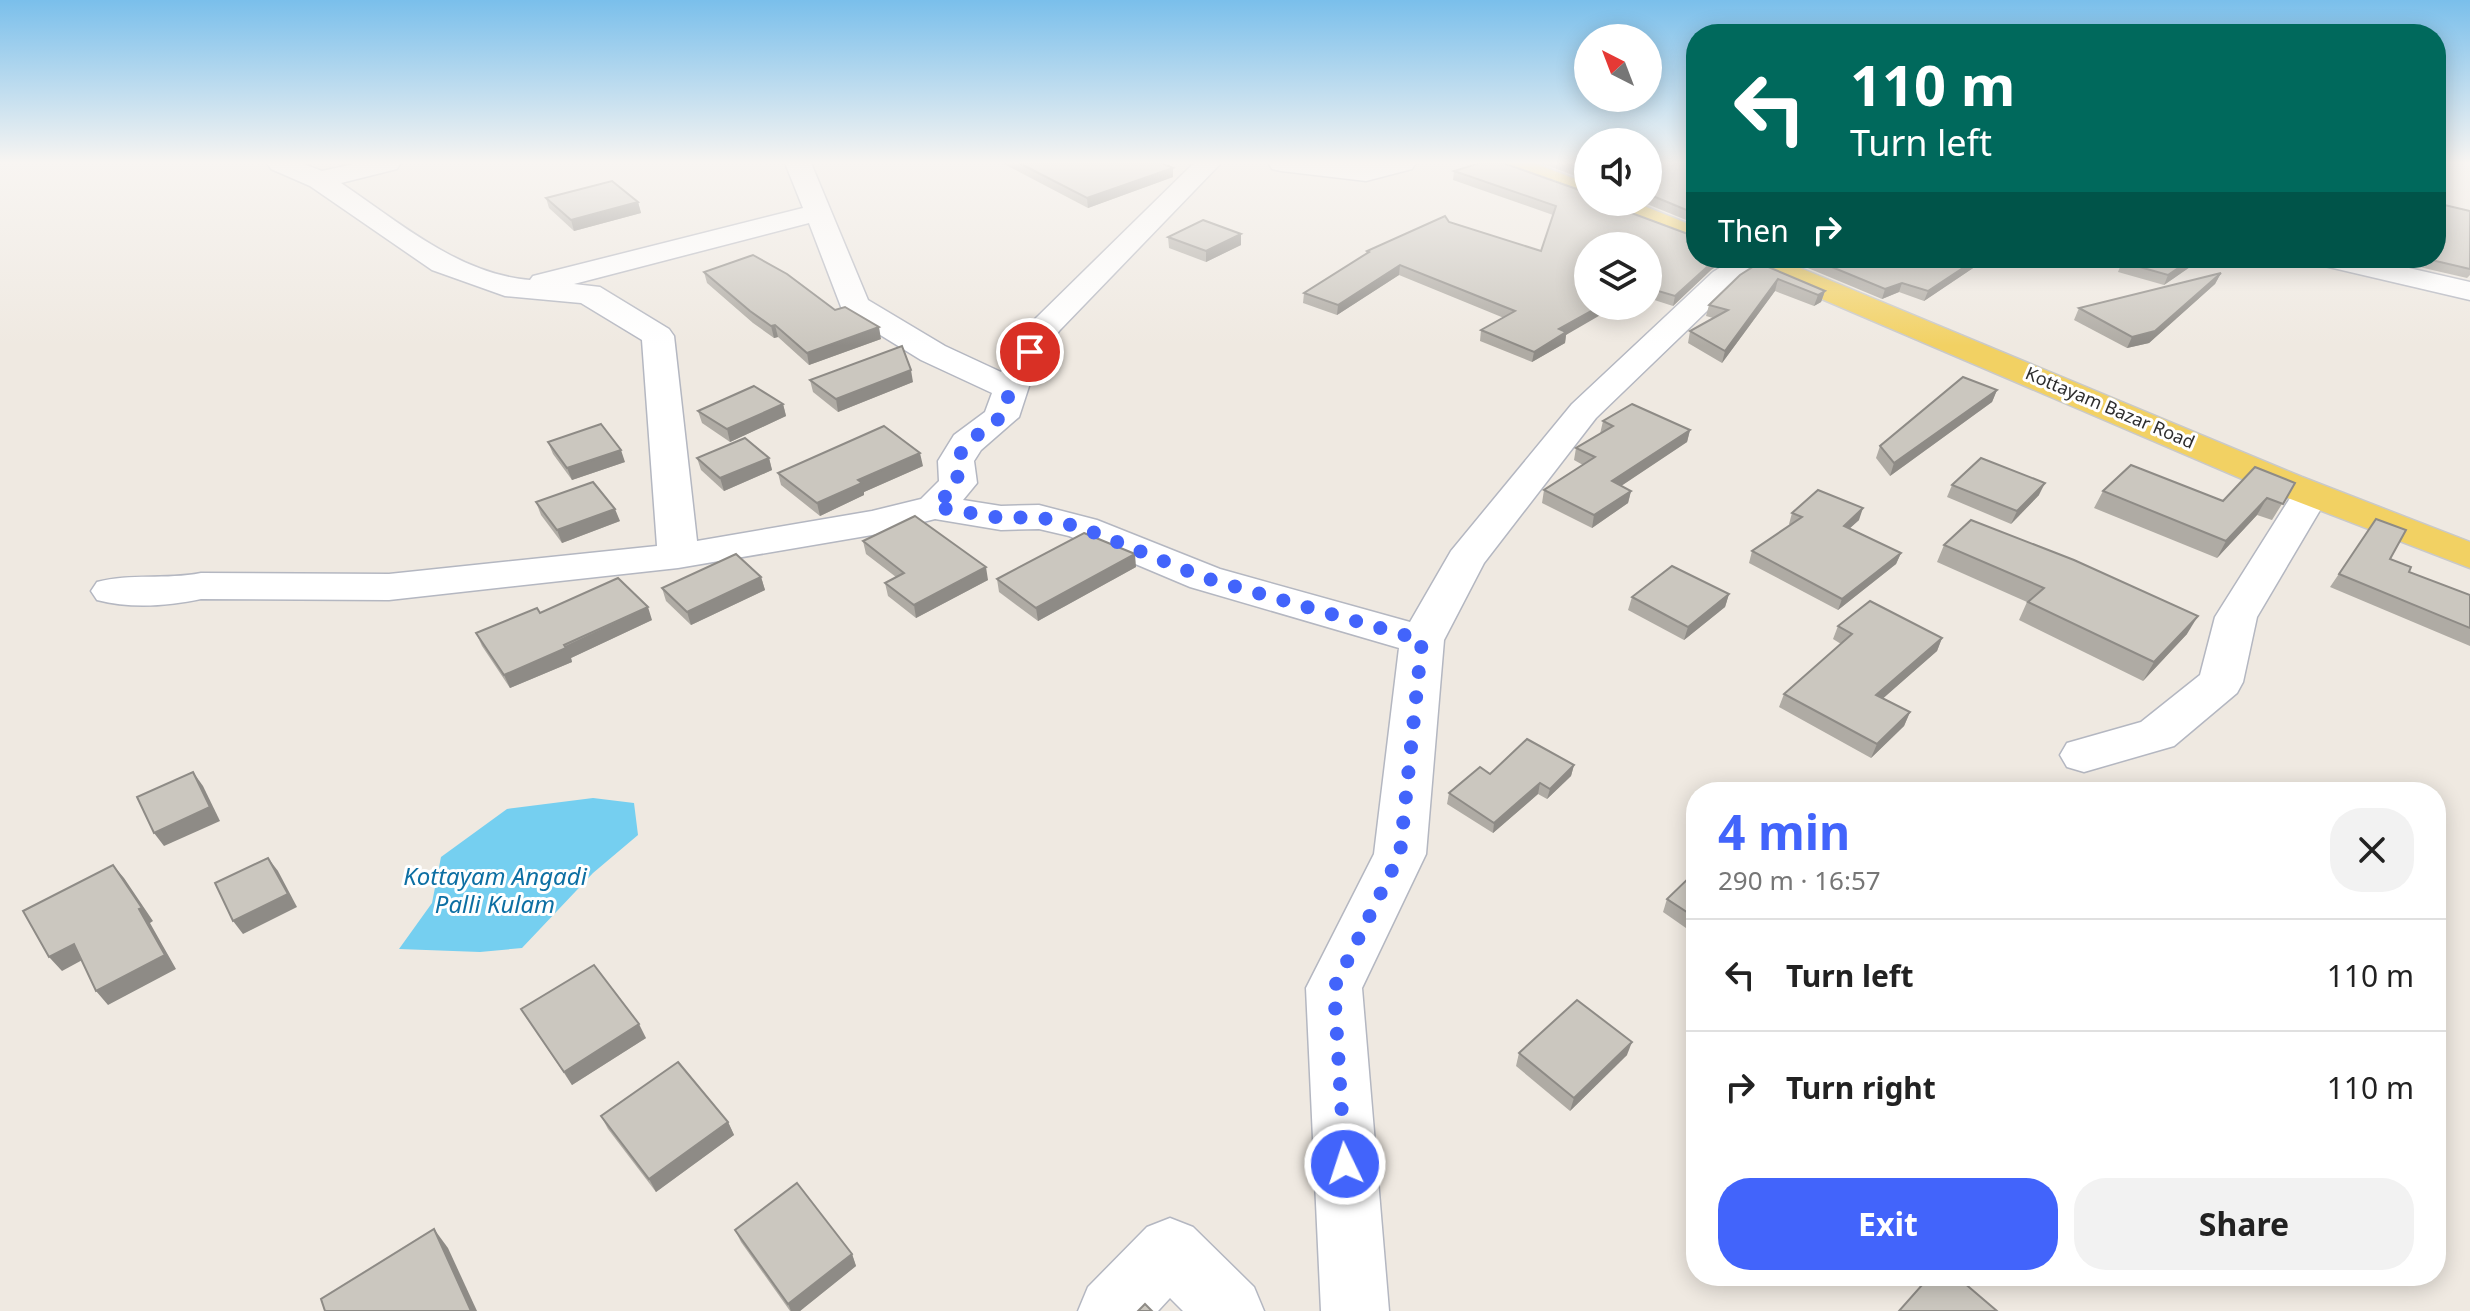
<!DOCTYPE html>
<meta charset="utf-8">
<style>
body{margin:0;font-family:"Noto Sans",sans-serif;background:#f2f2f2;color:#222;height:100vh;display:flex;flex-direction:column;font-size:30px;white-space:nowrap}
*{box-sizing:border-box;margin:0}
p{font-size:26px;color:#767676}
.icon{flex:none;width:44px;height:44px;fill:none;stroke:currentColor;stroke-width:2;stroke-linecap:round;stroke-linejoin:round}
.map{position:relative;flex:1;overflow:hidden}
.drawer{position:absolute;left:1686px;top:782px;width:760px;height:504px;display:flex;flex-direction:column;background:#fff;border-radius:32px;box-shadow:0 4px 20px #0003}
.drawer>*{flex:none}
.banner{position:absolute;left:1686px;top:24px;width:760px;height:244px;border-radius:32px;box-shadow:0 4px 20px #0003;background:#00695c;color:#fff;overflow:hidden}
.needle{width:52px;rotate:318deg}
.tools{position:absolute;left:1574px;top:24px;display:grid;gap:16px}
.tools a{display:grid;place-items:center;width:88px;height:88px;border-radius:50%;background:#fff;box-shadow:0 4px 20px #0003;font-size:40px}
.pin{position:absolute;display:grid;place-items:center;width:68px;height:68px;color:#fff;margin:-34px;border:4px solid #fff;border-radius:50%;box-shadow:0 2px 8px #0007}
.me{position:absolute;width:88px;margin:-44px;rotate:356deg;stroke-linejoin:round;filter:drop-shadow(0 0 6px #0008)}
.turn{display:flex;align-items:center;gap:28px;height:168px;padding:0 32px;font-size:36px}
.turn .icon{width:104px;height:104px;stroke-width:2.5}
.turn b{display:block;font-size:56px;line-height:68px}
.then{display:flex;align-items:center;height:76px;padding:0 32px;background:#0003;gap:16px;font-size:30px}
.round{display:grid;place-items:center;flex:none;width:84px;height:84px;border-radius:32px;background:#f2f2f2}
.overview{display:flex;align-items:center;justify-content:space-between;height:136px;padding:0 32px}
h1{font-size:48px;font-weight:700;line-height:60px;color:#4264fb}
.cta{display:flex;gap:16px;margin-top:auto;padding:16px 32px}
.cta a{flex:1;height:92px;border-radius:32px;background:#4264fb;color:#fff;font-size:32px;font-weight:700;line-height:92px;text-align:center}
.cta a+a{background:#f2f2f2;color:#222}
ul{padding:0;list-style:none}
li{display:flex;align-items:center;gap:24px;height:112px;padding:0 32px;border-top:2px solid #e0e0e0}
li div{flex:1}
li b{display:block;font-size:30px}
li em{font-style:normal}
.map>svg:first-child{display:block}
.water{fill:#75cff0}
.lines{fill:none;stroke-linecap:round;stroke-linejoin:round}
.minor-casing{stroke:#b4b7c1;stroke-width:3}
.major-casing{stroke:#c9c9c9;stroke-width:3}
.minor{fill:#fff;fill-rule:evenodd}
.major{fill:#f2d163;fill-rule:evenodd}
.wall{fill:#afaba4}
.shaded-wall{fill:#8e8b86}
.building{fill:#cbc7bf;stroke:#8e8b86;stroke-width:2}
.route{stroke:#4264fb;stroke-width:14;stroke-dasharray:0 25.2}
.labels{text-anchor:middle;stroke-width:6;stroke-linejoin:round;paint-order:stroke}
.far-street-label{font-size:18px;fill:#2e2e2e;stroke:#fff}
.water-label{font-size:24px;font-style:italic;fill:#0d6fa3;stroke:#fff}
</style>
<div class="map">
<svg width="2470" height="1311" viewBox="0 0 2470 1311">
<rect width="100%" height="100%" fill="#efe9e1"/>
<polygon class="water" points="593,798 634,803 638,835 593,873 522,948 480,952 399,949 432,903 441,857 507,809"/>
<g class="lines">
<defs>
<g id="minor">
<path d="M267 163H301L322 171 358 163H401L397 169 341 183C399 222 458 274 530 280L533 276 803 208 785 163H811L868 300 945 346 1001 372 1035 319 1194 163H1221L1059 331 1032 377 1019 417 981 450 974 461 977 483 963 500 1001 506 1039 505 1097 520 1220 569 1410 622 1451 551 1572 404 1713 272 1736 258H1772L1767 264 1735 284 1596 418 1484 563 1444 640 1426 854 1362 988 1389 1311H1321L1306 988 1374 854 1399 648 1190 587 1069 536 1039 529 1001 530 935 519 872 535 678 568 389 600 201 599C168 606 131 609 97 600L91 591 97 582C130 573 166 580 201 573L389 574 657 546 642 340 581 303 505 296 432 270 310 186 271 169ZM809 223 843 312 921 360 992 393 985 412 954 435 938 461 939 481 921 499 872 511 697 541 674 336 669 329 600 287 574 284Z"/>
<polygon points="1268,163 1416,163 1412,169 1366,181 1281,171 1272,169"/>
<polygon points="2311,258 2365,258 2470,282 2470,300 2316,264"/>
<polygon points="2310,484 2323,487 2329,495 2257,617 2243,682 2237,693 2174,746 2084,772 2067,767 2060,755 2067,743 2141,722 2200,675 2215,617 2297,487"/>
<polygon points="1170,1218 1193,1227 1254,1287 1264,1311 1183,1311 1170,1298 1158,1311 1078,1311 1088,1287 1147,1227"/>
</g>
<g id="major">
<polygon points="1499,163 1534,163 1588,184 1588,201 1503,169"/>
<polygon points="1596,202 1634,202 1696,227 1696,246 1600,208"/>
<polygon points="1735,258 1776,258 2302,477 2470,542 2470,568 2275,493 1740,264"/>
</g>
</defs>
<use href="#minor" class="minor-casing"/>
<use href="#major" class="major-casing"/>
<use href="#minor" class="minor"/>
<use href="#major" class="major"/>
</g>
<g class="wall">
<polygon points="1002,163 1162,163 1173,168 1173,177 1088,208"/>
<polygon points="1541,163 1588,163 1588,181"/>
<polygon points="1648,163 1696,163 1696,224 1642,202 1648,202"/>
<polygon points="1454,171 1588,193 1711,270 1673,306 1648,298 1648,246 1566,335 1565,343 1532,362 1480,341 1481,330 1504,318 1399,275 1337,315 1303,303 1304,293 1366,254 1367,251 1449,222 1541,251 1553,215 1453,180"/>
<polygon points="546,198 638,202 641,213 574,231 549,208"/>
<polygon points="2470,211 2470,275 2467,278 2415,266 2418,262 2402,258 2436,258"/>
<polygon points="1241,234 1241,245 1206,262 1169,248 1168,237"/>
<polygon points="1784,258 1988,258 1924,301 1899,292 1882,299"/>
<polygon points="2203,258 2164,285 2118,272 2122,262"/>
<polygon points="1759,263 1825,291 1821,302 1814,306 1775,291 1722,363 1688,343 1690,331 1713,318 1706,316 1709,305"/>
<polygon points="704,272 835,310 881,339 809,365 778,337 774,338 753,323 707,283"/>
<polygon points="2221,273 2215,284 2149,343 2127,348 2074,320 2079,308"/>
<polygon points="810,380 913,382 838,412 813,392"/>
<polygon points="1997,390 1992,402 1890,476 1876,458 1880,446"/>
<polygon points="783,404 786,416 730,442 702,423 698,411"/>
<polygon points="1603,421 1690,430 1687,442 1621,486 1631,491 1628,503 1592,528 1542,503 1544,490 1583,465 1574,460 1576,448 1600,434"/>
<polygon points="548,442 625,462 572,480 553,454"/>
<polygon points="697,458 769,458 772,470 724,491 701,470"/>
<polygon points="923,466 864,492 864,495 820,516 781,485 778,473"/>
<polygon points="2295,483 2272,520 2257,515 2217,558 2094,508 2103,491 2223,501"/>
<polygon points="1952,485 2039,495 2011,524 1947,497"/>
<polygon points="536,502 620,521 562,543 541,515"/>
<polygon points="1792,513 1859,520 1850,528 1901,553 1896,564 1838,610 1749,563 1752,551 1791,525 1789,524"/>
<polygon points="2376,519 2390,559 2409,572 2470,595 2470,646 2330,587"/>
<polygon points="863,541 988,580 916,618 888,596 885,583 896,577 866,554"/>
<polygon points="1944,545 2187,634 2143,681 2019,620 2027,602 1937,562"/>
<polygon points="1136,567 1038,621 999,592 997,579"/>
<polygon points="761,577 765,590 691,625 666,601 662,588"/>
<polygon points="1729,594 1725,607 1684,640 1628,610 1632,597"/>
<polygon points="540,613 652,620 571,658 572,662 510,688 482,646 476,633"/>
<polygon points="1838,626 1942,638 1937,651 1883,698 1910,712 1904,726 1871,758 1779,707 1784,694 1841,644 1833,639"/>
<polygon points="1574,765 1571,776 1547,799 1538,794 1493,833 1447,804 1449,793 1490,774"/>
<polygon points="1696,871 1696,935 1663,912 1667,899"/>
<polygon points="521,1009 646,1038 572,1085"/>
<polygon points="1519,1053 1627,1055 1570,1111 1516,1066"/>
<polygon points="601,1116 728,1122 734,1135 656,1192 608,1129"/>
<polygon points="735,1230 852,1254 856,1266 800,1311 790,1311 741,1242"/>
</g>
<g class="shaded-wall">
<polygon points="1173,168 1173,177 1088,208 1087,198"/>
<polygon points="638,202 641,213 574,231 571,220"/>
<polygon points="1241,234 1241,245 1206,262 1206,251"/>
<polygon points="1717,258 1730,258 1711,270 1673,306 1675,296"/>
<polygon points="1978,258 1988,258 1924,301 1928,291"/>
<polygon points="2193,258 2203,258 2164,285 2168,275"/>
<polygon points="1400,265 1399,275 1337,315 1338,305"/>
<polygon points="2221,273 2215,284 2149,343 2127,348 2132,337"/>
<polygon points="1778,279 1775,291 1722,363 1725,351"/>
<polygon points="1902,283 1899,292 1882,299 1885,289"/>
<polygon points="1825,291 1821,302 1814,306 1818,295"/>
<polygon points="1600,306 1616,306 1566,335 1565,343 1532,362 1534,352 1559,329"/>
<polygon points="775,325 778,337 774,338 771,326"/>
<polygon points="879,327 881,339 809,365 807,353"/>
<polygon points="911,370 913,382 838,412 836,399"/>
<polygon points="1997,390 1992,402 1890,476 1894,463"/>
<polygon points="783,404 786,416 730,442 727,429"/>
<polygon points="1690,430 1687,442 1609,494 1612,481"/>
<polygon points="621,450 625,462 572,480 567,468"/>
<polygon points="920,453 923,466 864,492 864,495 820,516 817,503 858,480"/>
<polygon points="769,458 772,470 724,491 720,478"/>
<polygon points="2045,483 2039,495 2011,524 2017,511"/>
<polygon points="1631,491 1628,503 1592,528 1594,515"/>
<polygon points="2267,498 2257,515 2217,558 2226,541"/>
<polygon points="1863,508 1859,520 1840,537 1844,526"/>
<polygon points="615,509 620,521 562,543 557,530"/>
<polygon points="1901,553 1896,564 1838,610 1842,599"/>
<polygon points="1135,554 1136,567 1038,621 1036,608"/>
<polygon points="986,567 988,580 916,618 914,605"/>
<polygon points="761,577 765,590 691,625 687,612"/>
<polygon points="1729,594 1725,607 1684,640 1688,627"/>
<polygon points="648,607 652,620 571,658 572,662 510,688 504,675"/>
<polygon points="2198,616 2187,634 2143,681 2154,662"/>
<polygon points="1942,638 1937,651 1871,709 1876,695"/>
<polygon points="1910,712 1904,726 1871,758 1877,744"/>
<polygon points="1574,765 1571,776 1547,799 1550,789"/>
<polygon points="193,772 203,786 220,821 164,846 154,833"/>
<polygon points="1540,783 1538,794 1493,833 1494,823"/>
<polygon points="268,858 278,871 297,907 243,934 233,921"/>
<polygon points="113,865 124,878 153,921 150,923 176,969 108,1005 96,991 139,909"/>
<polygon points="74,944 86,958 62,971 49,957"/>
<polygon points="639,1024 646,1038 572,1085 564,1072"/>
<polygon points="1632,1042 1627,1055 1570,1111 1574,1098"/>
<polygon points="728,1122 734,1135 656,1192 649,1179"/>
<polygon points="434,1229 448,1248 477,1311 471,1311"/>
<polygon points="852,1254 856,1266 800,1311 791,1311 788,1304"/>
</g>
<g class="building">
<polygon points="1019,163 1162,163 1173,168 1087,198"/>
<polygon points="1480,163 1503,163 1588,193 1588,202 1602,202 1696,237 1696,258 1717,258 1675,296 1648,288 1648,246 1588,246 1588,306 1600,306 1559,329 1566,332 1534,352 1481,330 1515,311 1400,265 1338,305 1304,293 1369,252 1367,251 1445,216 1449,222 1541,251 1556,206 1454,171"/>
<polygon points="1566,163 1588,163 1588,171"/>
<polygon points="1648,163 1696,163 1696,214 1648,194"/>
<polygon points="612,181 638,202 571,220 546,198"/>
<polygon points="2436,203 2470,211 2470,269 2423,258 2436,258"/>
<polygon points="1203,220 1241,234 1206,251 1168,237"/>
<polygon points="753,255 787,274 835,310 845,307 879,327 807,353 775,325 771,326 750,311 704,272"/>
<polygon points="1810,258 1978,258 1928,291 1902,283 1885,289"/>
<polygon points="2127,258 2193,258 2168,275 2122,262"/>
<polygon points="1759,263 1825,291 1818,295 1778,279 1725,351 1690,331 1728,310 1709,305 1740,275"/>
<polygon points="2221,273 2155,331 2132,337 2079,308"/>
<polygon points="902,346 911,370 836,399 810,380"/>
<polygon points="1963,377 1997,390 1894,463 1880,446"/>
<polygon points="754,386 783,404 727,429 698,411"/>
<polygon points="1632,404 1690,430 1612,481 1631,491 1594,515 1544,490 1595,457 1576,448 1613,426 1603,421"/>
<polygon points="601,424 621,450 567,468 548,442"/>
<polygon points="884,426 920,453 858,480 862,483 817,503 778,473"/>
<polygon points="745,438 769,458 720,478 697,458"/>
<polygon points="1981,458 2045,483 2017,511 1952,485"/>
<polygon points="2131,465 2223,501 2255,467 2295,483 2283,504 2267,498 2226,541 2103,491"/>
<polygon points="593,482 615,509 557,530 536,502"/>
<polygon points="1818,490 1863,508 1844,526 1901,553 1842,599 1752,551 1802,517 1792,513"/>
<polygon points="915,516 986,567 914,605 885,583 904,573 863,541"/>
<polygon points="2376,519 2406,530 2390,559 2411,567 2409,572 2470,595 2470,628 2339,574"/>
<polygon points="1971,520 2074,560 2198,616 2154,662 2028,602 2044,588 1944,545"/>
<polygon points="1084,533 1135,554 1036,608 997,579"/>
<polygon points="736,554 761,577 687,612 662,588"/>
<polygon points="1672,566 1729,594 1688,627 1632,597"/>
<polygon points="618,578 648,607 564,645 566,648 504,675 476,633 537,608 540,613"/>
<polygon points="1870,601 1942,638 1876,695 1910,712 1877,744 1784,694 1852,634 1838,626"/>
<polygon points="1527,739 1574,765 1550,789 1540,783 1494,823 1449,793 1480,767 1490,774"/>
<polygon points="193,772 210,807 154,833 137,797"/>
<polygon points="268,858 288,894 233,921 215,883"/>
<polygon points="113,865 142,908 139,909 165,955 96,991 74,944 49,957 23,911"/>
<polygon points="1696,871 1696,918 1667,899"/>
<polygon points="594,965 639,1024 564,1072 521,1009"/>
<polygon points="1577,1000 1632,1042 1574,1098 1519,1053"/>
<polygon points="678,1062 728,1122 649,1179 601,1116"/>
<polygon points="797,1183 852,1254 788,1304 735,1230"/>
<polygon points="434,1229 471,1311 325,1311 321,1299"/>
<polygon points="1930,1276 1956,1276 1997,1311 1899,1311"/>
<polygon points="1145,1304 1152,1311 1138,1311"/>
</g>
<linearGradient id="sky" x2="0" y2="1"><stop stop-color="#7abfeb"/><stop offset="0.47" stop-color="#f8f5f2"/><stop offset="1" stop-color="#f8f5f2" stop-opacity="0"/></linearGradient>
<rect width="2470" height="346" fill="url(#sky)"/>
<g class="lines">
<polyline class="route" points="1030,352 1015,377 1001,417 967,443 956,461 958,483 935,507 1001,518 1039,517 1083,528 1205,578 1422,640 1400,854 1334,988 1345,1164"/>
</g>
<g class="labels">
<g class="far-street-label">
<text transform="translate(2110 408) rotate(23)" y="6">Kottayam Bazar Road</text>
</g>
<g class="water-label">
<text x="495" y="885">Kottayam Angadi<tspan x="495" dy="28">Palli Kulam</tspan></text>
</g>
</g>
</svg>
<div class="tools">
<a><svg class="needle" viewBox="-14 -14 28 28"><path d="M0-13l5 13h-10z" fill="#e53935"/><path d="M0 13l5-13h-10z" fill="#767676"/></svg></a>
<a><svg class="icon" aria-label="sound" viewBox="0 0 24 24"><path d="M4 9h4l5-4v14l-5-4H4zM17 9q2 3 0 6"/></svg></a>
<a><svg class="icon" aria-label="layers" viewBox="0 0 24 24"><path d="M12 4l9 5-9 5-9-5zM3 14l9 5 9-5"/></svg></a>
</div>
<div class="pin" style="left:1030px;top:352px;background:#d93025"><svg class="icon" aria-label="arrive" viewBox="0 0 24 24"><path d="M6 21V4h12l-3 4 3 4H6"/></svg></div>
<svg class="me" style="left:1345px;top:1164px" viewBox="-20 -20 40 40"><circle r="17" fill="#4264fb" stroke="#fff" stroke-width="3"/><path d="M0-11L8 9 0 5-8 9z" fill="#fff"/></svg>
<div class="banner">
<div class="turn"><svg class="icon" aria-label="left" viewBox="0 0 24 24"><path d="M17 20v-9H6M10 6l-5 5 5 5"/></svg><div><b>110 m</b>Turn left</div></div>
<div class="then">Then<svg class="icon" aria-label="right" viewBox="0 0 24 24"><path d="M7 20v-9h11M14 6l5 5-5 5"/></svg></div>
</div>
<section class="drawer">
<div class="overview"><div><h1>4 min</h1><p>290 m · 16:57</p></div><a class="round"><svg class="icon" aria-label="close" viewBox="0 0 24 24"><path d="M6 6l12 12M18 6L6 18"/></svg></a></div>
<ul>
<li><svg class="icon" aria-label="left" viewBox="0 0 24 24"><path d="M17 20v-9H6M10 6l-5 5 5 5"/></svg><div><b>Turn left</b></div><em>110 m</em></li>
<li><svg class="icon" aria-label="right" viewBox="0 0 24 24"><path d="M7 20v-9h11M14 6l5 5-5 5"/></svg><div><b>Turn right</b></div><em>110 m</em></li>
</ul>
<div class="cta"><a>Exit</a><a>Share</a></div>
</section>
</div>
